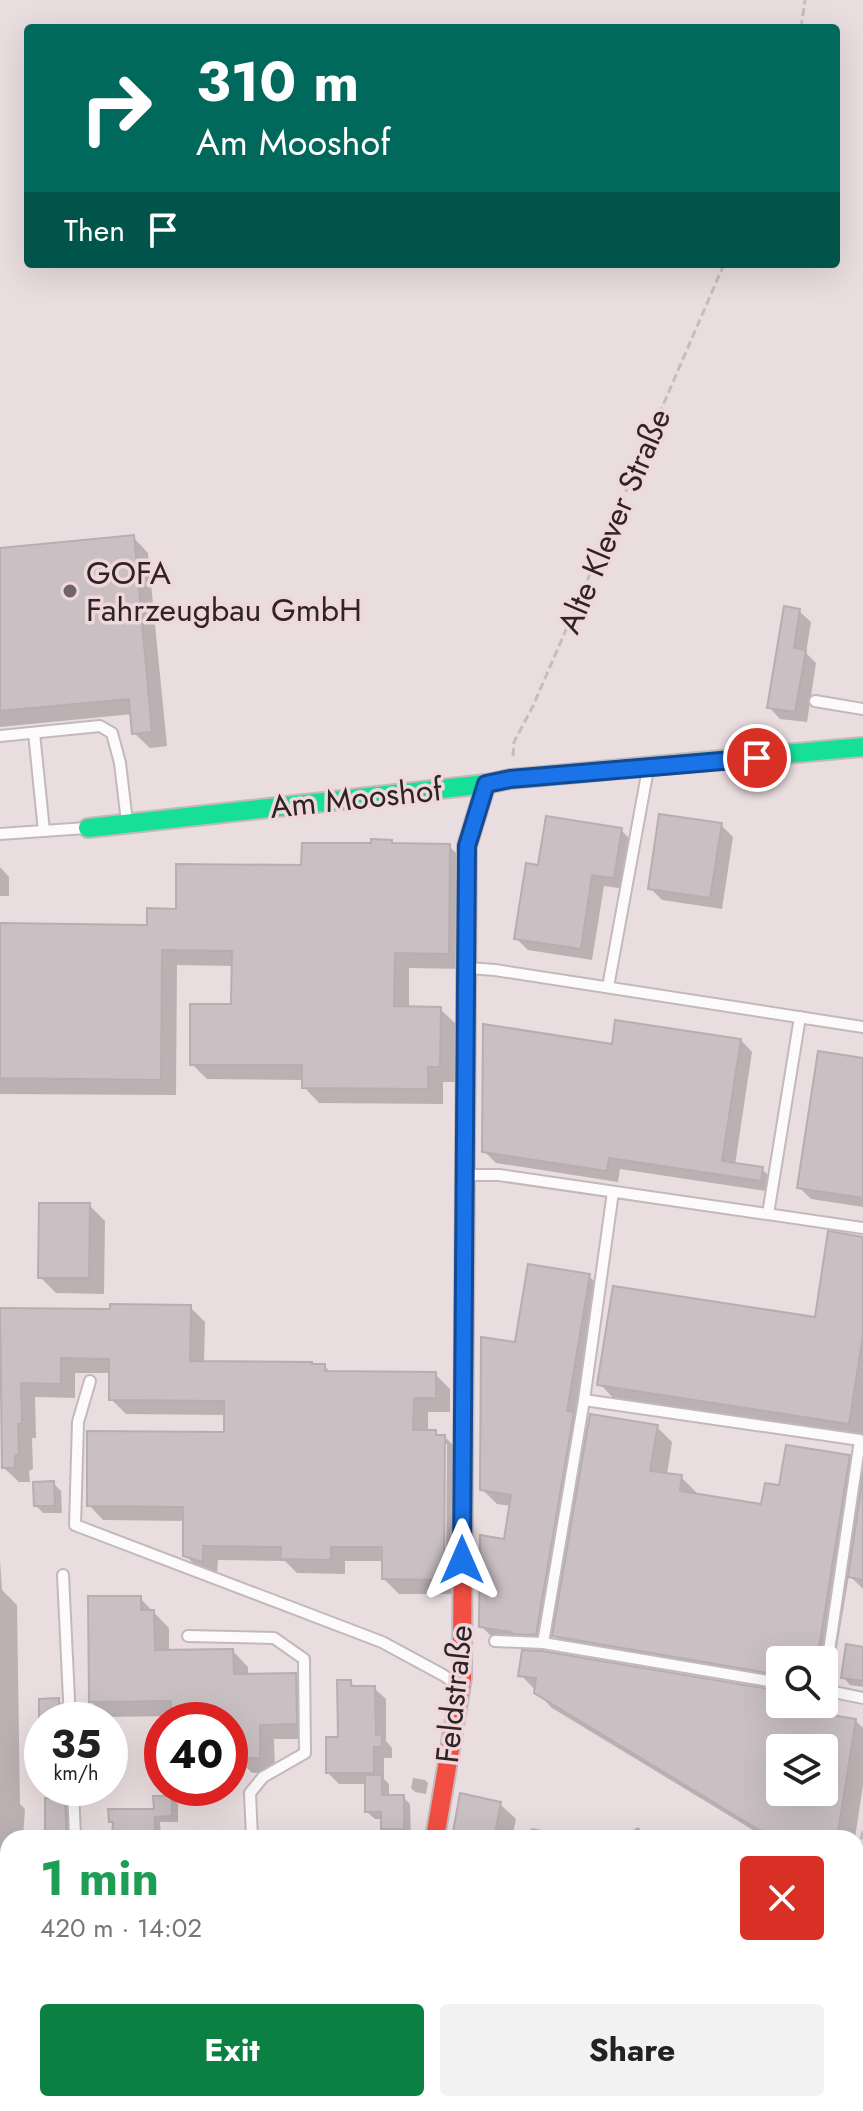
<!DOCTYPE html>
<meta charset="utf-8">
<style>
body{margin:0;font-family:Jost,sans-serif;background:#f2f2f2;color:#222;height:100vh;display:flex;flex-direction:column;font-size:30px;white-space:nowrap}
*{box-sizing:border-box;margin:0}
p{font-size:26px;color:#767676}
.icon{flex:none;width:44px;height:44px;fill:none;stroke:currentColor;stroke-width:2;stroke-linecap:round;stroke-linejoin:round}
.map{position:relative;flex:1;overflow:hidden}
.drawer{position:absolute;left:0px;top:1830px;width:864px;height:282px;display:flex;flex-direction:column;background:#fff;border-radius:24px 24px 0 0;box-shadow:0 8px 32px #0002}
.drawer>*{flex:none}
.hud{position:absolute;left:24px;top:24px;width:816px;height:244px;border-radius:8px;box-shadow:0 8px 32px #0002;background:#00695c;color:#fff;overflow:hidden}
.controls{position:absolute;left:766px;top:1646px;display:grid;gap:16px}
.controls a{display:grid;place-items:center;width:72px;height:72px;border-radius:8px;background:#fff;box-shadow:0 8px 32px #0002;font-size:40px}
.speed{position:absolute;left:24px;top:1702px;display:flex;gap:16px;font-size:40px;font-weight:700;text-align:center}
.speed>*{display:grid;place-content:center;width:104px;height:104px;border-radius:50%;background:#fff;box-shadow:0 8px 32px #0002;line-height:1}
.speed small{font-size:20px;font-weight:400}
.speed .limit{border:12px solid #d22;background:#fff;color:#111}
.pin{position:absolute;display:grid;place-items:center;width:68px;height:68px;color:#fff;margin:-34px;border:4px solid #fff;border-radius:50%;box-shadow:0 2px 8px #0007}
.me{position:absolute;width:88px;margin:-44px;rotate:0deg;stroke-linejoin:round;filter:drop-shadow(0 0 6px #0008)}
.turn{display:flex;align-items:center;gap:28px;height:168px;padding:0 40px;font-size:36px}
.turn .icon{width:104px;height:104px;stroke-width:2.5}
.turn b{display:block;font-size:56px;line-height:68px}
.then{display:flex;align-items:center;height:76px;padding:0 40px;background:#0003;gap:16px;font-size:30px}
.round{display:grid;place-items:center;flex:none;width:84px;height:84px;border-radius:8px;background:#f2f2f2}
.summary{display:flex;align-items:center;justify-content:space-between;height:136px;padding:0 40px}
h1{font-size:48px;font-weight:700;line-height:60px;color:#1e9e55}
.action{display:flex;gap:16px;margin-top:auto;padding:16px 40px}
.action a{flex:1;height:92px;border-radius:8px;background:#0b8043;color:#fff;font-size:32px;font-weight:700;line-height:92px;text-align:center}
.action a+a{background:#f2f2f2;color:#222}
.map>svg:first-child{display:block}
.shadow{fill:#0003;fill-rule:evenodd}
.building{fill:#cac0c4;stroke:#b7aeb0;stroke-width:2;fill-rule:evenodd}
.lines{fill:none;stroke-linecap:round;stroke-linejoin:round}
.lane-casing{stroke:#c3b9bb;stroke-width:14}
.street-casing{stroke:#c3b9bb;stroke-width:24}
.fast-casing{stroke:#c3b9bb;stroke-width:22}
.slow-casing{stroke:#c3b9bb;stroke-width:22}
.jam-casing{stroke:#c3b9bb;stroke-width:22}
.path{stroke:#c4bebf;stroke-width:3;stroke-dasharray:8 4;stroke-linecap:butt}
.lane{stroke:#fcfafa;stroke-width:10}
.street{stroke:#fcfafa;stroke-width:20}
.fast{stroke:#16e098;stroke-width:18}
.slow{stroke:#ffcf43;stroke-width:18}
.jam{stroke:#f24e42;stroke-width:18}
.route-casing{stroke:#114b97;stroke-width:20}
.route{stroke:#1a73e8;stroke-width:14}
.poi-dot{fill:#6f6566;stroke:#f0d7db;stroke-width:3}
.labels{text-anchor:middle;stroke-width:7;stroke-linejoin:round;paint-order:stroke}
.street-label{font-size:32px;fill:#2d2425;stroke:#f0d7db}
.poi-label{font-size:32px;fill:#2d2425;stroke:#f0d7db;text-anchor:start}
</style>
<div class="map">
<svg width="863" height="2111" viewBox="0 0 863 2111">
<rect width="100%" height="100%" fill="#eadddf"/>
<g class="shadow">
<polygon points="133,537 148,553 167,746 150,748 134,733 133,714 0,727 0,550"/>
<polygon points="799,611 811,622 806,653 816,663 807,722 780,719 769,707"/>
<polygon points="721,825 733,837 722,909 662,900 650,888"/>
<polygon points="621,830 633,842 626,889 604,886 592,960 528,950 516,938 540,867"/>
<polygon points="391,842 395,845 449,846 465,862 464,969 409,968 409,1008 440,1009 456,1024 455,1082 443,1082 443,1104 319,1103 304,1087 304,1080 207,1079 192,1064 233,1006 233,966 177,965 176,1095 0,1094 0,925 149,927 177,911 303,867 373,845"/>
<polygon points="0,867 9,877 9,896 0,896"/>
<polygon points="741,1040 752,1052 735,1165 762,1169 774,1181 772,1192 620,1169 618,1182 496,1163 484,1151 613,1046"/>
<polygon points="863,1060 863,1207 811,1199 799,1187"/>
<polygon points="89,1205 105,1221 104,1294 56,1293 40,1277"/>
<polygon points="863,1239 863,1439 615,1400 600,1384 817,1320"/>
<path d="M589 1276 604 1291 582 1422 589 1430 657 1427 672 1442 667 1475 681 1477 697 1493 696 1496 763 1506 781 1488 849 1457 863 1472V1589L849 1575 830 1689H828L824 1716 855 1720 863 1728V1785L855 1838H766L552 1708 521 1675 780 1693V1704H824V1660H780V1687L570 1651 553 1634 550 1648H530L528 1646 496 1641 481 1626 506 1541 511 1506 497 1504 482 1489 517 1345ZM780 1748H824V1792H780Z"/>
<path d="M190 1307 205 1322 204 1363 324 1366 332 1373 435 1374 450 1389V1412H428V1432H435L440 1437H445L460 1452 459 1594H399L384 1579V1561H345V1574L297 1573 285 1561 218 1560 217 1575 200 1570 185 1555V1521L103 1520 89 1505 226 1434V1415L126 1414 111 1399V1373H75V1398L35 1397 36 1438H32L33 1469 29 1471 30 1482H19L4 1468 3 1372 0 1371V1310L112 1311ZM443 1444H447L446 1590H442Z"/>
<polygon points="53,1483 61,1491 62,1513 43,1513 36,1506"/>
<polygon points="0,1559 2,1590 17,1605 20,1804 25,1809 23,1838 8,1838 8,1865 0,1865"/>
<polygon points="140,1598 169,1628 169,1652 233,1651 248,1667 248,1676 295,1675 311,1691 311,1739 274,1739 275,1772 252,1773 236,1757 236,1740 230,1740 230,1720 173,1720 173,1716 107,1717 91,1702"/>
<polygon points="863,1649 863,1687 850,1685 843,1677"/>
<polygon points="350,1682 357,1688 374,1688 386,1699 386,1741 392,1748 392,1758 384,1758 384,1779 389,1784 389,1797 403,1797 410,1804 411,1836 390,1836 383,1829 383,1819 375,1819 367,1812 367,1784 339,1784 328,1773 340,1739"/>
<polygon points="58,1700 65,1707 68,1720 42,1720 42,1751 41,1701"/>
<polygon points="413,1778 425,1780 428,1783 426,1794 415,1792 411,1788"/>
<polygon points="171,1798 178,1804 178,1822 160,1822 161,1838 115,1838 115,1826 111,1822 156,1810"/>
<polygon points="65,1800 72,1807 73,1838 49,1838 47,1837"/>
<polygon points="500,1804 516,1819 512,1838 454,1838"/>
<polygon points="638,1827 649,1838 621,1838"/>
<polygon points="531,1828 560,1833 564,1838 529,1838"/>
<polygon points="0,2081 6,2081 8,2083 8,2104 20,2104 20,2111 0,2111"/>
<polygon points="237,2104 294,2104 293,2111 236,2111"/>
<polygon points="406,2104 675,2104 710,2111 413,2111"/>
<polygon points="767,2104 803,2104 804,2105 803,2111 766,2111"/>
</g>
<g class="building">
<polygon points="134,535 152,732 132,734 129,699 0,711 0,548"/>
<polygon points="784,606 800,609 794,648 806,650 795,712 767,708"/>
<polygon points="659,814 722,823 710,898 648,889"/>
<polygon points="546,816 622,828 614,878 592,875 581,949 514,939 526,863 538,865"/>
<polygon points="371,839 392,840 392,843 450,844 449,954 395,953 394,1006 441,1007 440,1067 428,1067 428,1089 302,1088 302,1065 190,1065 190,1004 231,1004 232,951 162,950 161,1080 0,1078 0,923 147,925 147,908 176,909 176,864 301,865 302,843 371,843"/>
<polygon points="615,1020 741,1039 722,1161 763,1167 761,1181 609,1158 607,1171 482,1152 483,1024 612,1044"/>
<polygon points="818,1051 863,1058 863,1198 797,1188"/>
<polygon points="39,1203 90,1203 89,1278 38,1278"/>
<polygon points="828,1231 863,1237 863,1335 849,1424 597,1385 613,1286 815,1317"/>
<polygon points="528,1264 590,1274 567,1411 574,1412 536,1635 513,1634 512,1632 479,1627 480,1535 504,1539 511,1495 480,1490 481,1337 515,1342"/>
<polygon points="110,1304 191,1305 190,1361 312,1362 312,1364 325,1364 325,1371 436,1372 436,1398 414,1398 413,1430 436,1430 436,1435 445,1435 444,1580 382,1579 382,1547 331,1547 331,1560 280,1559 281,1547 203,1546 203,1562 183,1556 183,1507 87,1506 87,1431 224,1432 224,1401 109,1400 109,1359 61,1358 61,1384 21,1383 22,1424 18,1424 19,1454 15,1456 15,1468 2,1468 0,1308 110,1309"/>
<polygon points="590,1414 658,1425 650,1471 682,1475 680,1491 761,1504 765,1483 779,1485 786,1445 850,1455 817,1660 780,1660 780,1675 552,1636"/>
<polygon points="863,1475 863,1580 848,1577"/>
<polygon points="54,1481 55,1506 34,1506 33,1482"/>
<polygon points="88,1596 141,1596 141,1610 154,1610 155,1650 233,1649 234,1674 296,1673 297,1724 260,1725 260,1758 234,1758 234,1725 230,1725 230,1720 171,1720 171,1701 89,1702"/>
<polygon points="846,1644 863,1647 863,1681 841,1678"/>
<path d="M522 1650 542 1651 780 1691V1704H808L807 1711 856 1719 837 1838H810L759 1830 534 1693 536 1678 518 1676ZM780 1748H824V1792H780Z"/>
<polygon points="337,1680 351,1680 351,1686 375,1686 376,1735 382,1734 382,1747 374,1747 374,1773 326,1773 326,1737 338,1737"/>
<polygon points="59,1698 59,1720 39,1720 39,1699"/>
<polygon points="365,1775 382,1775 382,1795 404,1795 404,1829 381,1829 381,1812 365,1812"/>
<polygon points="460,1793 501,1802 494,1838 452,1838"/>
<polygon points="153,1796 172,1796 172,1816 155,1817 155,1838 112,1838 113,1822 109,1822 108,1809 154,1809"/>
<polygon points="45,1798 65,1798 67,1837 45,1837"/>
</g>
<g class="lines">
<defs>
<g id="lane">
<polyline points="815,701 863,709"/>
<polyline points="34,733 44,831"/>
<polyline points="0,736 100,726 112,733 120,763 127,822"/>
<polyline points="0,834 86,828"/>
<polyline points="468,968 495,970 863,1027"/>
<polyline points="608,987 648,769"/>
<polyline points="467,1175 499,1175 863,1228"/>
<polyline points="768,1214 800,1017"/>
<polyline points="90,1381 78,1422 75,1525 382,1642 443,1675 459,1686"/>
<polyline points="584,1400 860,1440 824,1685"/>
<polyline points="63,1575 70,1720"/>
<polyline points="188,1636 274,1638 304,1659 305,1753 263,1777 250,1793 252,1838"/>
<polyline points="495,1641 543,1643 584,1400 613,1192"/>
<polyline points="543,1643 780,1683"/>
<polyline points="824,1690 863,1698"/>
<polyline points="73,1788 75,1838"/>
</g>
<g id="street">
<polyline points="0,1875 8,1874"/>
<polyline points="382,2111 383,2104"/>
</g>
<g id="fast">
<polyline points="88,828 486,784 510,779 863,747"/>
<polyline points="463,1487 467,846 486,784"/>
</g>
<g id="slow">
<polyline points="856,1981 863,1933"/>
<polyline points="837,2111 838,2104"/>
</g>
<polyline id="jam" points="435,1838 462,1678 463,1487"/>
</defs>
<use href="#lane" class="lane-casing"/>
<use href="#street" class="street-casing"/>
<use href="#fast" class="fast-casing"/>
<use href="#slow" class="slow-casing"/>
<use href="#jam" class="jam-casing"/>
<g class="path">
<polyline points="801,28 805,0"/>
<polyline points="513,756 514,742 533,706 724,264"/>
<polyline points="856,1875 863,1828"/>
<polyline points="856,2081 863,2038"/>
</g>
<use href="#lane" class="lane"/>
<use href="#street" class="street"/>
<use href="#fast" class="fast"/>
<use href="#slow" class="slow"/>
<use href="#jam" class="jam"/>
</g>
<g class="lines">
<defs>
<polyline id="route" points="462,1560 467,846 486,784 510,779 757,758"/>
</defs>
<use href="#route" class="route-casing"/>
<use href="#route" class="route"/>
</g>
<circle class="poi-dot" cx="70" cy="591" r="8"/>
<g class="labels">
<g class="street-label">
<text transform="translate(614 521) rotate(-67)" y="11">Alte Klever Straße</text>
<text transform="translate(356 798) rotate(-6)" y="11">Am Mooshof</text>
<text transform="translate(454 1694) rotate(-84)" y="11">Feldstraße</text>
</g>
<g class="poi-label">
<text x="86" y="584">GOFA<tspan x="86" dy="37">Fahrzeugbau GmbH</tspan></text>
</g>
</g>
</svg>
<div class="controls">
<a><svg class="icon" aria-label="search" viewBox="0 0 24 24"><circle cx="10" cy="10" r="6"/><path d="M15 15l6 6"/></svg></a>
<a><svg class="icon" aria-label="layers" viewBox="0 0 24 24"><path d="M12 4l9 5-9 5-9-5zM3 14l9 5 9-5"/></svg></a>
</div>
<div class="speed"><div>35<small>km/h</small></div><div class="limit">40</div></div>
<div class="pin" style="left:757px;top:758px;background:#d93025"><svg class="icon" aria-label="arrive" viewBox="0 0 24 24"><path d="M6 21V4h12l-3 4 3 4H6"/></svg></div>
<svg class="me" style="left:462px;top:1560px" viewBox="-20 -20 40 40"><path d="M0-17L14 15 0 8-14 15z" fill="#1a73e8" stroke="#fff" stroke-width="4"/></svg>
<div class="hud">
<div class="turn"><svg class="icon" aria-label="right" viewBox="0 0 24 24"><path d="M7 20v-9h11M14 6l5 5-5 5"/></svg><div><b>310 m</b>Am Mooshof</div></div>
<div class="then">Then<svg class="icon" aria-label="arrive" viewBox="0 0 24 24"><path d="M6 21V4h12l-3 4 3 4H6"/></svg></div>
</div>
<section class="drawer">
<div class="summary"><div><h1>1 min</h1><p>420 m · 14:02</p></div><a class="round" style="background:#d93025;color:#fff"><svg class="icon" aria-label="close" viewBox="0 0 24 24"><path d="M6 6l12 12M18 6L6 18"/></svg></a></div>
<div class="action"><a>Exit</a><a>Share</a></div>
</section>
</div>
